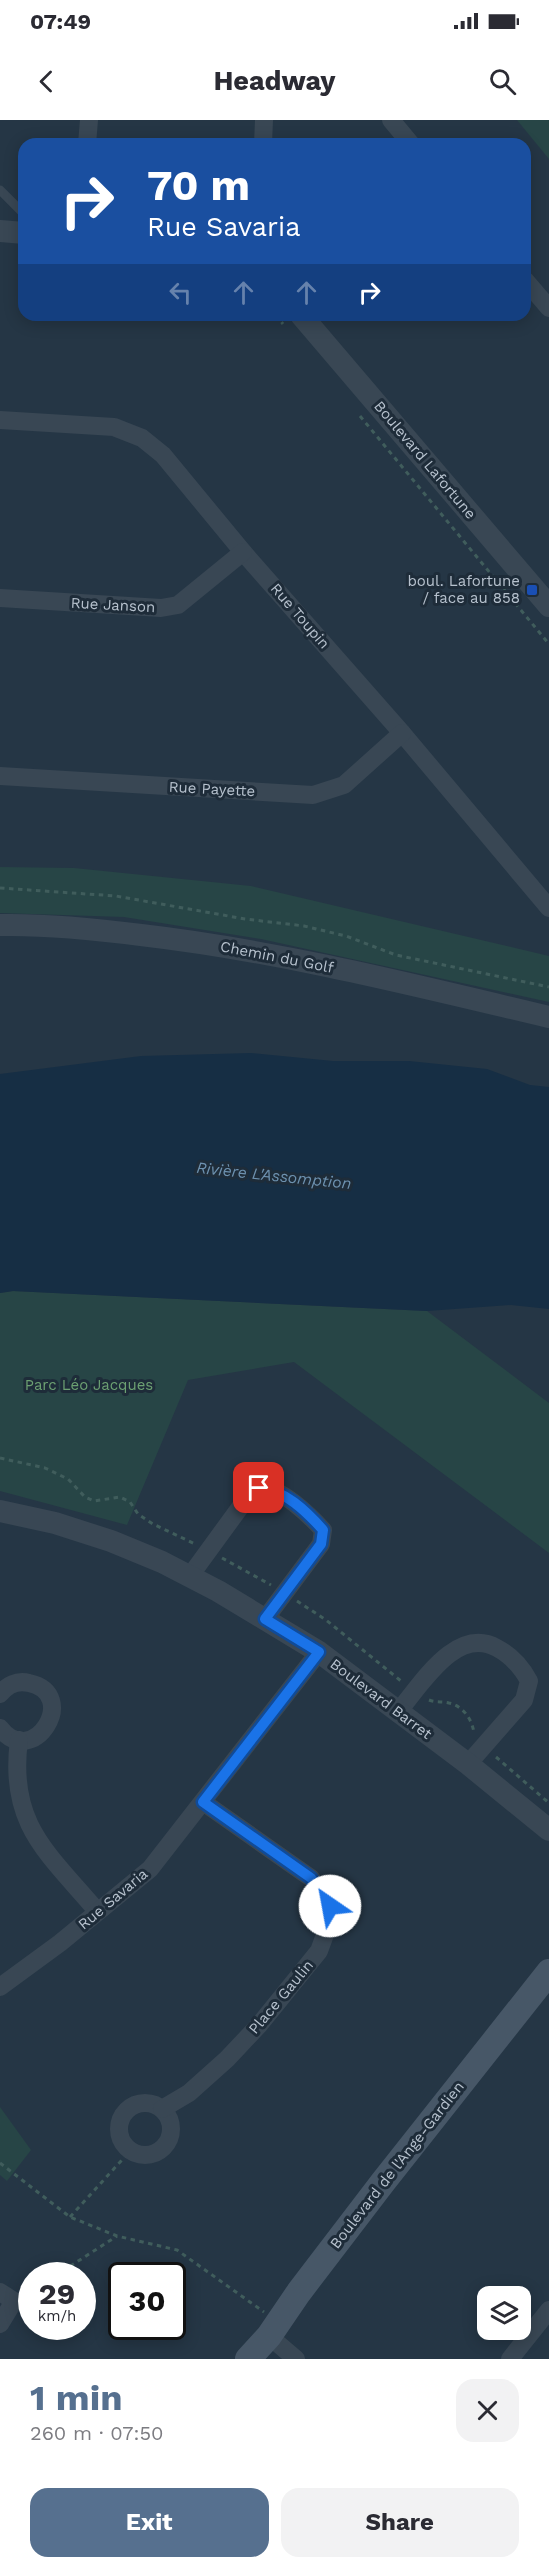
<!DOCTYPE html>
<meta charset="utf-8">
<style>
body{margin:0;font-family:"Work Sans",sans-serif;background:#f2f2f3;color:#2b2b33;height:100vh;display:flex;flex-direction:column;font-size:22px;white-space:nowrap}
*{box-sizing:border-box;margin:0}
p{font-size:20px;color:#7c7c81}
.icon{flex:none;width:33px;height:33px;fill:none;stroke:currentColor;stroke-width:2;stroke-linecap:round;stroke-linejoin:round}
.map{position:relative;height:2239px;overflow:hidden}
.sheet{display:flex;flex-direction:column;background:#fff;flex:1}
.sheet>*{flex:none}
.hud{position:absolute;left:18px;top:18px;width:513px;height:183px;border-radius:18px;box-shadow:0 3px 15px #0003;background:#1a4fa0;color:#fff;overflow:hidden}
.buttons{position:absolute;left:477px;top:2166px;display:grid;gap:12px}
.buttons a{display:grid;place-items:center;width:54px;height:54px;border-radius:12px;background:#fff;box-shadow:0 3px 15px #0003;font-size:30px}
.speed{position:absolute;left:18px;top:2142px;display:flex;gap:12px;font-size:30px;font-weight:700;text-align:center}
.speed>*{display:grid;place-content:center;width:78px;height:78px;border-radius:50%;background:#fff;box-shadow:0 3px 15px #0003;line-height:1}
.speed small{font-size:15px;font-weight:400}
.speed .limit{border:3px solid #111;border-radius:9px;background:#fff;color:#111}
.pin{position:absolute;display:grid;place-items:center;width:51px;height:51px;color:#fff;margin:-26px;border-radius:12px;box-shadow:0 3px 9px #0006}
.me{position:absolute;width:66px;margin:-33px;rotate:327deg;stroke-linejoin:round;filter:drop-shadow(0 0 4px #0008)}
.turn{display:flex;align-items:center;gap:21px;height:126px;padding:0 30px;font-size:27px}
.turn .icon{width:78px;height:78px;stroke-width:2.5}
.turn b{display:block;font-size:42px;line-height:51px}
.lanes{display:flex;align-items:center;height:57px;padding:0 30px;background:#0003;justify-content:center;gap:30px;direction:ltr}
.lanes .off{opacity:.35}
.round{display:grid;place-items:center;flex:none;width:63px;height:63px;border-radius:18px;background:#f2f2f3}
.summary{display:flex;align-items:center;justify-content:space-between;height:102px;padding:0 30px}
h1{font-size:36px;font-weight:700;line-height:45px;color:#56708f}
.primary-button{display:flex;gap:12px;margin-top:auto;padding:12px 30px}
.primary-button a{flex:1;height:69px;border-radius:18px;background:#56708f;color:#fff;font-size:24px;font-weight:700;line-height:69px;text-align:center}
.primary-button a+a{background:#f2f2f3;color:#2b2b33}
.status{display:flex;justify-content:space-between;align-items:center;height:42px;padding:0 30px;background:#fff;direction:ltr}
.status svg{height:16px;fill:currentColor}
header{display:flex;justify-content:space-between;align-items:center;height:78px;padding:0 30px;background:#fff;font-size:27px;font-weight:700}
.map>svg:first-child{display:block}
.green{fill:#274546}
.water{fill:#162e44}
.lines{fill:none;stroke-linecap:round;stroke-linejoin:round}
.path{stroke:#405d5c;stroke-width:3;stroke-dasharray:4.5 4.5;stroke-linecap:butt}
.service{stroke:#394754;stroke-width:9}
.minor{stroke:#394754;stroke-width:18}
.tertiary{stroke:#394754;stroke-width:22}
.secondary{stroke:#475767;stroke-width:26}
.route-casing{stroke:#114b97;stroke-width:15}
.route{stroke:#1a73e8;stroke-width:10}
.transit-dot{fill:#1a4fb4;stroke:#1e2c39;stroke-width:2}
.labels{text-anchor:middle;stroke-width:6;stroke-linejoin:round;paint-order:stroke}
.street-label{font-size:15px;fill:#b7c2ce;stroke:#1e2c39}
.poi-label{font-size:15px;fill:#b7c2ce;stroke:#1e2c39;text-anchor:end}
.park-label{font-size:15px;fill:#6ca072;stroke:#1e2c39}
.water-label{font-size:16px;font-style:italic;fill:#6d91af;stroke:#1e2c39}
</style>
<div class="status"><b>07:49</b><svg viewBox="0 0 49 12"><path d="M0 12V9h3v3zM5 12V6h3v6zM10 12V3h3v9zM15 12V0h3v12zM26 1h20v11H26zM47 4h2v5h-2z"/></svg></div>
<header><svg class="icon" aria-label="back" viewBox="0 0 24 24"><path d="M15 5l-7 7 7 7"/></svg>Headway<svg class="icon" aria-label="search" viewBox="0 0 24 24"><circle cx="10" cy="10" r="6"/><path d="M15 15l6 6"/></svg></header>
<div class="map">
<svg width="549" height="2239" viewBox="0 0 549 2239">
<rect width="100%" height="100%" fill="#253645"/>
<g class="green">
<polygon points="517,0 549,0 549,39"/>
<polygon points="0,747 74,748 251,766 549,836 549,882 261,819 124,797 0,793"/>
<polygon points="13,1171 427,1191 549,1283 549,1433 294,1242 188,1260 127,1405 0,1371 0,1173"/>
<polygon points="0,1987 31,2030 7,2061 0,2055"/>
</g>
<polygon class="water" points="251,933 333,941 409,941 487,949 530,965 549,967 549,1189 511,1185 427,1191 13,1171 0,1173 0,954 141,936"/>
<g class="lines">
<g class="path">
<polyline points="276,195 283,204"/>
<polyline points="360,296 549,524"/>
<polyline points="0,768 116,776 245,799 304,806 346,816 396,835 549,867"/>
<polyline points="0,1338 45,1348 68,1359 85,1377 94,1381 120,1377 130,1382 138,1394 153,1404 195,1424"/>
<polyline points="222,1438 271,1465"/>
<polyline points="297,1481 326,1500 401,1561"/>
<path d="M429 1580C436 1583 442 1581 449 1583 463 1586 472 1599 474 1613"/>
<polyline points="496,1637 549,1683"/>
<polyline points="0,2043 70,2097 117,2116 177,2130 264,2192"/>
<polyline points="70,2097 131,2030"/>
<polyline points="55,2156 117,2116"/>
</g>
<polyline class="service" points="0,70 24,94"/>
<g class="minor">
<polyline points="391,0 411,24"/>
<polyline points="87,24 89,0"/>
<polyline points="263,24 264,0"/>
<polyline points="525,160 549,188"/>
<polyline points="0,300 114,307 142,318 163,335 243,432 402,613 549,788"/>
<polyline points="0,478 161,488 178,485 243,432"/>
<polyline points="0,656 313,675 344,665 402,613"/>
<path d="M190 1456 249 1375C253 1372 257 1369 261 1368 280 1366 311 1397 323 1410L321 1424 265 1499"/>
<path d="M0 1574C7 1565 17 1560 29 1563 81 1574 33 1651 0 1608"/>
<path d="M397 1593C421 1565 456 1505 497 1528 512 1536 521 1546 529 1561L524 1580 468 1644"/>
<path d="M19 1620C8 1704 47 1732 97 1791"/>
<polyline points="0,1867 60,1823 150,1749 319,1532"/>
<circle cx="145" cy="2009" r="26"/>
<polyline points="162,1989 189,1973 227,1939 259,1905 319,1831 330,1801 330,1786 311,1758 203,1682"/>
<polyline points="0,2172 14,2181 0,2204"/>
<polyline points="269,2216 296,2239"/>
<polyline points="510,2239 549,2190"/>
</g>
<g class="tertiary">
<polyline points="0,111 24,113"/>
<polyline points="301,195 549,486"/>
<path d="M0 805C47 804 95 809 141 815 279 831 414 865 549 897"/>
<polyline points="0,1391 55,1403 111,1421 162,1442 218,1471 319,1532 468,1644 549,1710"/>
</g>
<polyline class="secondary" points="248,2239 269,2216 299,2172 383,2062 549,1852"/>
</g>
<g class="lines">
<defs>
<path id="route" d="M259 1368C284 1369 307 1392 323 1410L321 1424 265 1499 319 1532 203 1682 311 1758 330 1786"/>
</defs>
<use href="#route" class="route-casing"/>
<use href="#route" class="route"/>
</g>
<rect class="transit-dot" x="526" y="464" width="12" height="12" rx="3"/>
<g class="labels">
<g class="street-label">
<text transform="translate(425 340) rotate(50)" y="5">Boulevard Lafortune</text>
<text transform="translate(113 485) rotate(3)" y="5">Rue Janson</text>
<text transform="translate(300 496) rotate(49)" y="5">Rue Toupin</text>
<text transform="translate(212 669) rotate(3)" y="5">Rue Payette</text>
<text transform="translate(277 837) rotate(11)" y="5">Chemin du Golf</text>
<text transform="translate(381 1579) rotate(37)" y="5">Boulevard Barret</text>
<text transform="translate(113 1779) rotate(-40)" y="5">Rue Savaria</text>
<text transform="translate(281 1877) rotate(-50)" y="5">Place Gaulin</text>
<text transform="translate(397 2045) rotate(-52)" y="5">Boulevard de l'Ange-Gardien</text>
</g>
<g class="poi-label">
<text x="520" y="466">boul. Lafortune<tspan x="520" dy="17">/ face au 858</tspan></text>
</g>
<g class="park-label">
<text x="89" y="1270">Parc Léo Jacques</text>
</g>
<g class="water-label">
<text transform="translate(274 1055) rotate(6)" y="6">Rivière L'Assomption</text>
</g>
</g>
</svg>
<div class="buttons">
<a><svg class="icon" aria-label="layers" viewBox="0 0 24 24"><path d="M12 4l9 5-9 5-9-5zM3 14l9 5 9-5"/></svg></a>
</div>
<div class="speed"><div>29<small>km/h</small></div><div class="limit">30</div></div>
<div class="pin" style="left:259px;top:1368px;background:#d93025"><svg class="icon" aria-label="arrive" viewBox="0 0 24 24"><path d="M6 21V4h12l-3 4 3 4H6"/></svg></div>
<svg class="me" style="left:330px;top:1786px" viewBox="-20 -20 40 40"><circle r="19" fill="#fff"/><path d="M0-13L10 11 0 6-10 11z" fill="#1a73e8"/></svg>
<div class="hud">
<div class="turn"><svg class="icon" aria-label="right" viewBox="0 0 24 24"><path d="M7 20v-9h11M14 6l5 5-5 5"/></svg><div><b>70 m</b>Rue Savaria</div></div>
<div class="lanes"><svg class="icon off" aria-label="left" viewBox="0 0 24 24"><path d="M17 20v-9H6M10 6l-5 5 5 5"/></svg><svg class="icon off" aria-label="ahead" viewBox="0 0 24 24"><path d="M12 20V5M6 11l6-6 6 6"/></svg><svg class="icon off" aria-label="ahead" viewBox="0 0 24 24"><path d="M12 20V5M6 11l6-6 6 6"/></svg><svg class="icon" aria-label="right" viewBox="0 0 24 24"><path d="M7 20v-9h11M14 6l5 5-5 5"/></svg></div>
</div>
</div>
<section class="sheet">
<div class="summary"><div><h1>1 min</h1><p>260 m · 07:50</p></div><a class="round"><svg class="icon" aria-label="close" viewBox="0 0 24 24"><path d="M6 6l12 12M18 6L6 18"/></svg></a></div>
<div class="primary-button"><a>Exit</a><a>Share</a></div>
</section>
